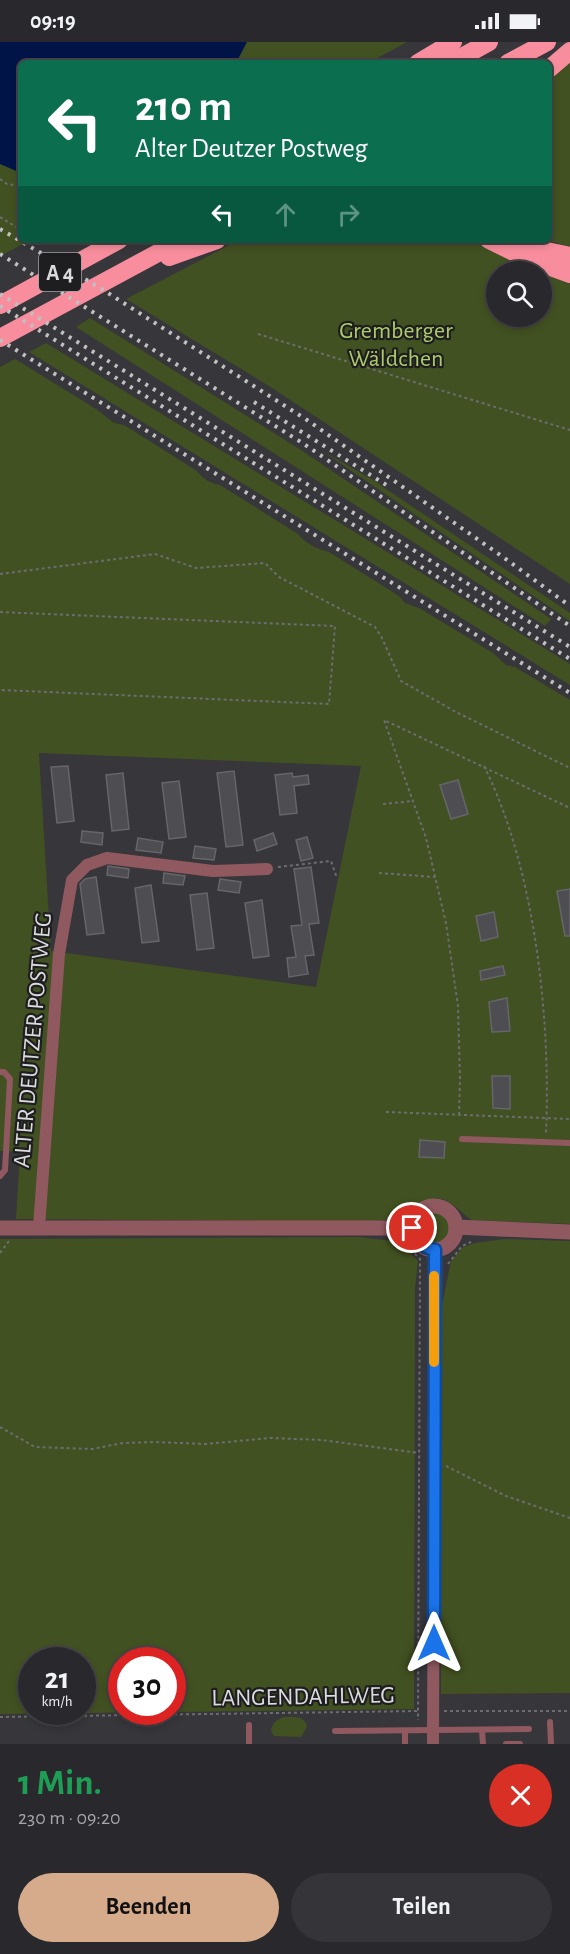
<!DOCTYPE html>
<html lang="de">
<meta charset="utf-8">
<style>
body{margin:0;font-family:"Alegreya Sans",sans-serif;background:#353438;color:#f1f3f6;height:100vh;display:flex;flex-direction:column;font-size:22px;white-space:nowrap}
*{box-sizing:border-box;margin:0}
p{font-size:20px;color:#a5a6a9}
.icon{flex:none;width:33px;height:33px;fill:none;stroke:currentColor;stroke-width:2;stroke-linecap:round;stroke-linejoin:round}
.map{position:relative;height:1702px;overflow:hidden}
.details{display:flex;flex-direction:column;background:#29282c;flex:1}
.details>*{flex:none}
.banner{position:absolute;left:18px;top:18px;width:534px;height:183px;border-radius:9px;box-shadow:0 3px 9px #0003,0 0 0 2px #454448;background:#0b6e4f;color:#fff;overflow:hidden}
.fabs{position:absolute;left:486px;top:219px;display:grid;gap:12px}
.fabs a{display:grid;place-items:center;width:66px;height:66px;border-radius:50%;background:#29282c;box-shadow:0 3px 9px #0003,0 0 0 2px #454448;font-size:30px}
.speed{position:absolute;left:18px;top:1605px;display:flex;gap:12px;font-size:30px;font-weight:700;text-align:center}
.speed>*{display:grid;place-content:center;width:78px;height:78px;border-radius:50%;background:#29282c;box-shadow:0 3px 9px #0003,0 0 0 2px #454448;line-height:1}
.speed small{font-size:15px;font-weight:400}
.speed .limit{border:9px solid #d22;background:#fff;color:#111}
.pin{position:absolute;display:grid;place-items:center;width:51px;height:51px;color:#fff;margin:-26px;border:3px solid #fff;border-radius:50%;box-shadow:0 2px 6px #0007}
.me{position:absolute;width:66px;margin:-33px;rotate:0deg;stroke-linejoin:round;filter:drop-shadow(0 0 4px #0008)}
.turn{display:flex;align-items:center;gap:21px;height:126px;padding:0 18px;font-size:27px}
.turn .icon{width:78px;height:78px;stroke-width:2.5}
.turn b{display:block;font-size:42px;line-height:51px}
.lanes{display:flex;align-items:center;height:57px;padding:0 18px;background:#0003;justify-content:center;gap:30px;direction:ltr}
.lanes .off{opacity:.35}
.round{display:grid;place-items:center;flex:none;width:63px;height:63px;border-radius:32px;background:#353438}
.headline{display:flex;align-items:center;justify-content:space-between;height:102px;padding:0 18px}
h1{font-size:36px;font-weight:700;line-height:45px;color:#1e9e55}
.primary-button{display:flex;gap:12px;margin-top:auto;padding:12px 18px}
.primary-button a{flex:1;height:69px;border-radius:36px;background:#d6ab8b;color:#111;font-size:24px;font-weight:700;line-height:69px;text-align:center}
.primary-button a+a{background:#353438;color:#f1f3f6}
.status{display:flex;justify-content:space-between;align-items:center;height:42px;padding:0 30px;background:#29282c;direction:ltr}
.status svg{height:16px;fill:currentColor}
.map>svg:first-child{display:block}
.green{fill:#425121;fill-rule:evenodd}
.water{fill:#001448}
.building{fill:#4e4d51;stroke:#666569;stroke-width:1.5}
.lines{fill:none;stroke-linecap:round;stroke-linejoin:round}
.path{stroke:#6d6c70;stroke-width:2;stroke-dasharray:3 3;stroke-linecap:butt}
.service{stroke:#905960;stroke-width:6}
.minor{stroke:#905960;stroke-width:12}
.tertiary{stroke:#905960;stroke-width:15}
.motorway{stroke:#f88e9d;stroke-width:18}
.rail{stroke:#c1c0c3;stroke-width:4;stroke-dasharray:3 6;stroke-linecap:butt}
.route-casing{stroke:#114b97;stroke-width:15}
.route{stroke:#1a73e8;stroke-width:10}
.slow{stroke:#f59e0b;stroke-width:10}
.labels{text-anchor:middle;stroke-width:4.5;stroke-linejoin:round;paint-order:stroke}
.shield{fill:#1e1e20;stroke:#a2a2a4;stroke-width:1.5}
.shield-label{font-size:22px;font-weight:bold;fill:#dbdadd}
.park-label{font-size:24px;fill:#adcc69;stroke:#1e1e20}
.street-label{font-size:24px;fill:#dbdadd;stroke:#1e1e20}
</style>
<div class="status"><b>09:19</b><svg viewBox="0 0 49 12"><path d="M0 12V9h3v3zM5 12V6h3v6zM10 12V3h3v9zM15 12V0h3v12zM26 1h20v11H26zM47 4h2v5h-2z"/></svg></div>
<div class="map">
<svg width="570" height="1702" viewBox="0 0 570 1702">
<rect width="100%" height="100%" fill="#37363a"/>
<g class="green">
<polygon points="0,0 407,0 368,21 21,21 21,198 31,198 0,214"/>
<polygon points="570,20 570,205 546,198 549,198 549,34"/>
<polygon points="239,198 470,198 539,229 496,230 496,274 542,274 542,230 570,241 570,542 269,344 126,257"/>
<polygon points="90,276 301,408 551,577 545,584 76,285"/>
<polygon points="46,301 570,622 570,643 29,310"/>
<path d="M15 317 96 367 114 381 124 383 197 429C204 438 210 441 220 443L298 492C306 502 317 507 329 510L399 554 405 561 421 567 493 611 506 623 515 625 570 658V1182L472 1178C463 1173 459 1166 450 1161 431 1148 419 1167 404 1173 393 1178 379 1178 367 1180L16 1177 20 1110 0 1109V325ZM39 711 361 724 316 945 51 909Z"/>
<polygon points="321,408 373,438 570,571 570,579"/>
<circle cx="435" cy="1186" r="15"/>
<path d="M359 1195 401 1200 418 1219 415 1246 414 1667 0 1672V1197ZM32 1618H82V1670H32ZM122 1618H172V1670H122Z"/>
<polygon points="505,1197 570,1199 570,1651 441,1652 441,1268 451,1219 463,1205 475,1201"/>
<path d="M284 1675C294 1675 305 1673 307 1685L301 1695 274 1694 271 1689C272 1681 277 1677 284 1675Z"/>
</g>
<polygon class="water" points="0,0 247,0 236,21 21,21 21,131 0,122"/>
<g class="building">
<polygon points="68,724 74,779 57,781 51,725"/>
<polygon points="234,729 243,803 226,805 217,731"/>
<polygon points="123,731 129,787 112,789 106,733"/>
<polygon points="292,731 293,735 308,733 309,742 294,744 297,771 280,773 275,733"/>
<polygon points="458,738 468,772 451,777 440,743"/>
<polygon points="179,739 186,795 169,797 162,741"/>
<polygon points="82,789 103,791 102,803 81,800"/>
<polygon points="273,791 277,802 257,809 254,798"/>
<polygon points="307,795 313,816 301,819 296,798"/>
<polygon points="138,796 163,800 161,811 136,808"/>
<polygon points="195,804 216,807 214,818 193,816"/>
<polygon points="108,824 129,827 128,836 107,833"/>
<polygon points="311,825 319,881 309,882 314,913 305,914 308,932 289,935 287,916 296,915 291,884 302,883 294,827"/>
<polygon points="164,831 185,834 183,843 163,841"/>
<polygon points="96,835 104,891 87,893 80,842 85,837"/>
<polygon points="220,837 241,840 239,851 218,848"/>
<polygon points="151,843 159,899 142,901 135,846"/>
<polygon points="570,847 570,894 565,894 557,849"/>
<polygon points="207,851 214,906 197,908 190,853"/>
<polygon points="262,858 269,914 253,916 245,861"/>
<polygon points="494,870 498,895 481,899 476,874"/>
<polygon points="503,924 505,933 481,938 480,929"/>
<polygon points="507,956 510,989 492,990 489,960"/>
<polygon points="492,1034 510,1034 510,1067 493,1066"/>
<polygon points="420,1098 445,1100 444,1116 419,1115"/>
</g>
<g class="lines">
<g class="path">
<polyline points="0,137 7,142 21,144"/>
<polyline points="18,144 19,151 21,153"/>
<polyline points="0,175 21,188"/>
<polyline points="39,198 40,202"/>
<polyline points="258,292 570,388"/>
<polyline points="0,532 155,512 196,526 265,521 279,535 375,585 382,596 401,639 456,670 570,726"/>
<polyline points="0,570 335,584 329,662 0,648"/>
<path d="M484 724C535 826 551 977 546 1091"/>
<polyline points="383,762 413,759"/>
<polyline points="278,825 331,819 337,836"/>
<polyline points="379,831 435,835"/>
<polyline points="386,1070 570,1077"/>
<polyline points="459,1073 460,1038 458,964 446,881 426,796 384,678 570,766"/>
<polyline points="402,1199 420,1217 418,1678"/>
<polyline points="0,1211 9,1199"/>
<polyline points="448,1222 462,1204 471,1200"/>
<polyline points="0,1385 35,1405 92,1407 123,1401 154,1400 206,1402 270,1396 322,1398 419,1411"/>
<polyline points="446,1424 506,1454 570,1476"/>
<polyline points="444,1669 570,1669"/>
<polyline points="149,1673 150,1683"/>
<polyline points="50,1674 51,1686"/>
<polyline points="0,1675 417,1669"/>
</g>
<g class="service">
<polyline points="0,1030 4,1030 10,1037 5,1128 0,1134"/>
<polyline points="462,1097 570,1101"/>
<polyline points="550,1680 551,1702"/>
<polyline points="249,1683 249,1702"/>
<polyline points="335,1689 529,1687"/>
<polyline points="482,1689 483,1702"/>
<polyline points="405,1690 405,1702"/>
<polyline points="506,1702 520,1702"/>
</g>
<g class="minor">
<polyline points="39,1185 59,912 72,838 87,823 107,816 213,829 267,827"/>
<polyline points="433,1702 435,1208"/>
</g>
<g class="tertiary">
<circle cx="434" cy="1186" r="22"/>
<polyline points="456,1185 570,1190"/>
<polyline points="0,1186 412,1186"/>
</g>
<g class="motorway">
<polyline points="418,21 453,0"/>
<polyline points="451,21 489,0"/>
<polyline points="508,21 547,0"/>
<polyline points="549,27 570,9"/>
<polyline points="489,198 526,216 570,232"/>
<polyline points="525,198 542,208 570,214"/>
<polyline points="169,215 217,198"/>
<polyline points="0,263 119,198"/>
<polyline points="0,296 182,198"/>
</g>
<g class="rail">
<polyline points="0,187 97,244 307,378 503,515 570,564"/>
<polyline points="0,212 304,402 570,584"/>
<polyline points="0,252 570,605"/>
<polyline points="0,264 570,617"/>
<polyline points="0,298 570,651"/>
<polyline points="254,360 388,444"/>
</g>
</g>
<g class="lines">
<defs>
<path id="route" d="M412 1186C415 1199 421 1205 435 1208L434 1601"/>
</defs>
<use href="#route" class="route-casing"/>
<use href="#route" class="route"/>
<polyline class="slow" points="434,1234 434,1320"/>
</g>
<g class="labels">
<rect class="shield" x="39" y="211" width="42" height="38" rx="4.5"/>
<g class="shield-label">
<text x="60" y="238">A 4</text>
</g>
<g class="park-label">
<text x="396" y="296">Gremberger<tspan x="396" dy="28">Wäldchen</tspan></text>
</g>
<g class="street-label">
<text transform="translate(32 998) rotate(-85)" y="8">ALTER DEUTZER POSTWEG</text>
<text transform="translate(303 1654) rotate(-1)" y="8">LANGENDAHLWEG</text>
</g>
</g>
</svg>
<div class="fabs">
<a><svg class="icon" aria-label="search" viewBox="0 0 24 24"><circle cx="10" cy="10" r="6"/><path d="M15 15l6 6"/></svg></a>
</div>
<div class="speed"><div>21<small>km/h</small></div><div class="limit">30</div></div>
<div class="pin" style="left:412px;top:1186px;background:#d93025"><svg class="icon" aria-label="arrive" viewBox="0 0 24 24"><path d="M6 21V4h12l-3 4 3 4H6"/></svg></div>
<svg class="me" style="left:434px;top:1601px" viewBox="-20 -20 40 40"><path d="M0-17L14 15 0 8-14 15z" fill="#1a73e8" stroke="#fff" stroke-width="4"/></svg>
<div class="banner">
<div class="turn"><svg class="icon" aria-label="left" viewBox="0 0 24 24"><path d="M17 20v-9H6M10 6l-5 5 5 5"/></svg><div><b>210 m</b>Alter Deutzer Postweg</div></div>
<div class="lanes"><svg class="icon" aria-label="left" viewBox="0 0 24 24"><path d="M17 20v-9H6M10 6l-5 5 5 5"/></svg><svg class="icon off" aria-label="ahead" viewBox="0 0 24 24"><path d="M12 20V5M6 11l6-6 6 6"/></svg><svg class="icon off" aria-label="right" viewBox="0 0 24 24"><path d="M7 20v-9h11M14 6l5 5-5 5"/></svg></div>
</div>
</div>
<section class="details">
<div class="headline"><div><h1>1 Min.</h1><p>230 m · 09:20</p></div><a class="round" style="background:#d93025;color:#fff"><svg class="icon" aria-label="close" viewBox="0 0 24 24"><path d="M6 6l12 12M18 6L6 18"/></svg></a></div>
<div class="primary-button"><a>Beenden</a><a>Teilen</a></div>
</section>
